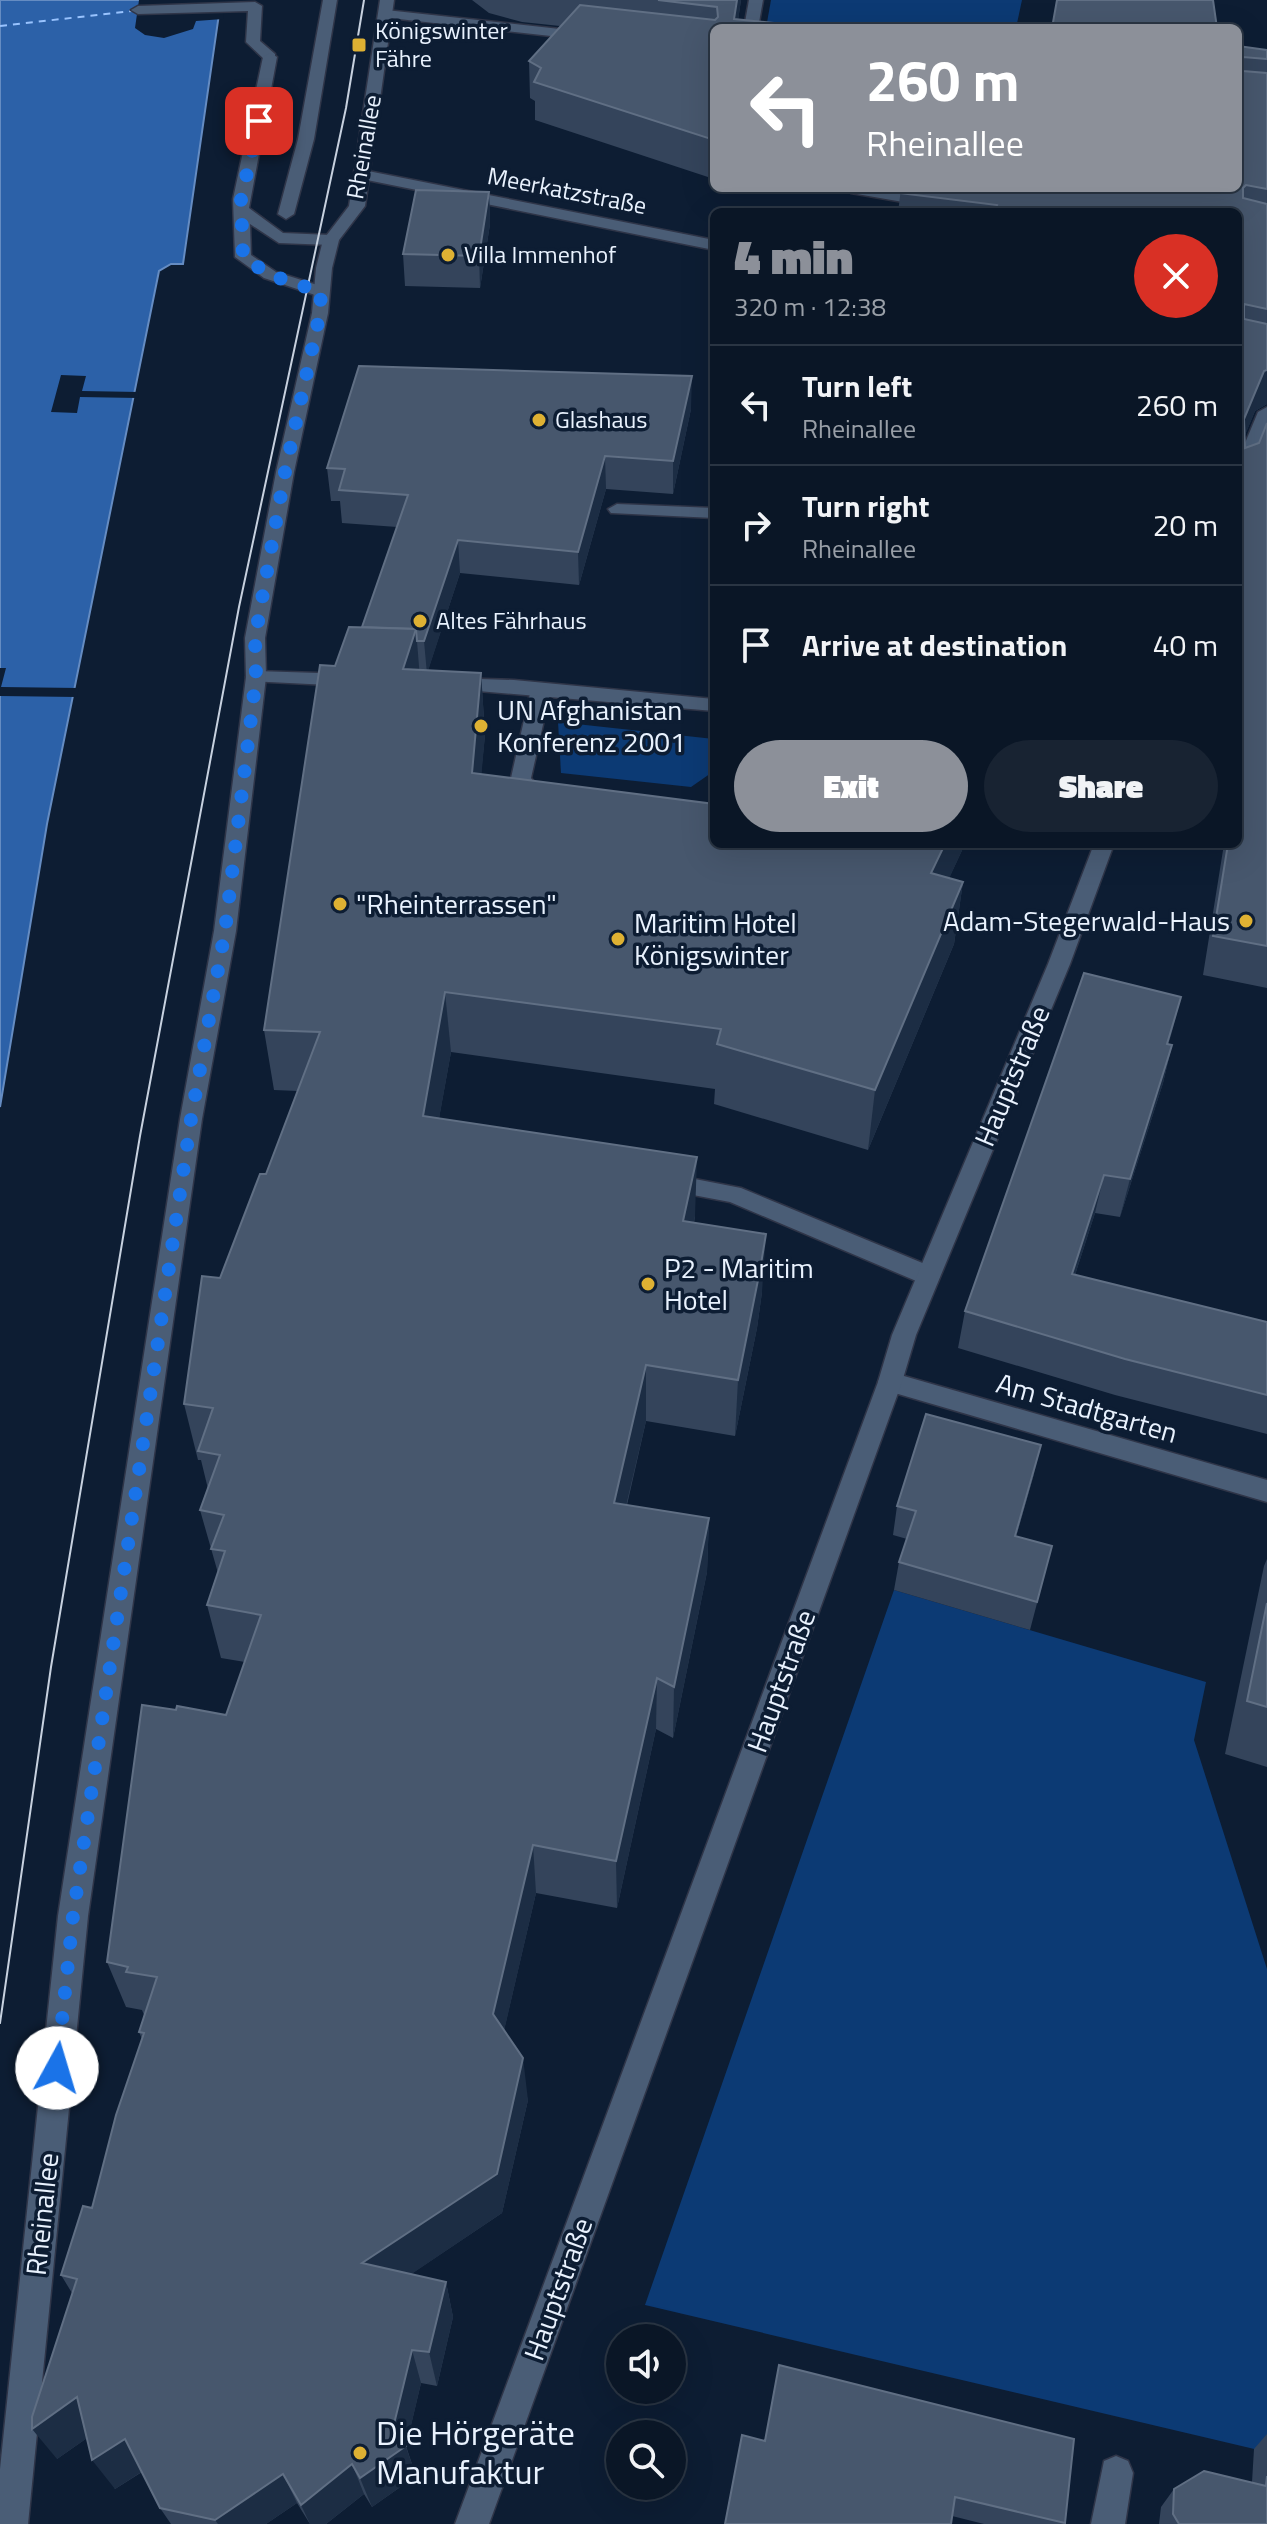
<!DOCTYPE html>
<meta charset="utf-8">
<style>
body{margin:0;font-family:"Titillium Web",sans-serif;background:#182332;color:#f1f3f6;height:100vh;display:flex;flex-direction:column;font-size:30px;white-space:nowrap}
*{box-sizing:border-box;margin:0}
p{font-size:26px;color:#999fa7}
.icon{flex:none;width:44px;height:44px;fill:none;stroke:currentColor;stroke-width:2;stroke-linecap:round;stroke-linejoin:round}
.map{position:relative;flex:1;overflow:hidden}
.drawer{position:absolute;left:710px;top:208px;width:532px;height:640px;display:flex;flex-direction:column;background:#0a1626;border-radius:12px;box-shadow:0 8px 32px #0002,0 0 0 2px #2a3543}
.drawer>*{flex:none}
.banner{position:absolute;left:710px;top:24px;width:532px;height:168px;border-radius:12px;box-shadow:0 8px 32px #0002,0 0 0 2px #2a3543;background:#8c9099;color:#fff;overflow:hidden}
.fabs{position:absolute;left:606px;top:2324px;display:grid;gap:16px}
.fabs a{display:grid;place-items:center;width:80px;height:80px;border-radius:50%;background:#0a1626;box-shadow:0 8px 32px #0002,0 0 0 2px #2a3543;font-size:40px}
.pin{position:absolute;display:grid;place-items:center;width:68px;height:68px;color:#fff;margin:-34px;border-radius:16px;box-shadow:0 4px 12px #0006}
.me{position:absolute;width:88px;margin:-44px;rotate:6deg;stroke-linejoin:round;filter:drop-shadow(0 0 6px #0008)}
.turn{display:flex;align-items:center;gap:28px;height:168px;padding:0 24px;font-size:36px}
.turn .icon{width:104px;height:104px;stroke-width:2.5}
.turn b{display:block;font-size:56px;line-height:68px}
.round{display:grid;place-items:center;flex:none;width:84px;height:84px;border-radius:42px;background:#182332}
.head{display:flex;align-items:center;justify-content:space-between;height:136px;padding:0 24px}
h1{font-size:48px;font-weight:800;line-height:60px;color:#8c9099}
.primary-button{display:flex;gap:16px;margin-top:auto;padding:16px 24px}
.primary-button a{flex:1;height:92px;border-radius:48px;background:#8c9099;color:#fff;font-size:32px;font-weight:800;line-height:92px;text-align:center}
.primary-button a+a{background:#182332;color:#f1f3f6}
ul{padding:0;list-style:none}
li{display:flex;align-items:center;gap:24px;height:120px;padding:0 24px;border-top:2px solid #2a3543}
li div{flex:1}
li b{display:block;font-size:30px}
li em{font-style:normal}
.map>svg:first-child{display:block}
.green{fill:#0c3a74}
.water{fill:#2c61a8;stroke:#658cc2;stroke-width:2}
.pier{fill:#0d1d33}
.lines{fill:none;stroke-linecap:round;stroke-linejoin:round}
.ferry{stroke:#99c3fe;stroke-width:2;stroke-dasharray:7 6;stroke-linecap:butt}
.lane-casing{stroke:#2f3548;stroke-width:3}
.street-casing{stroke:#2f3548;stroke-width:3}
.secondary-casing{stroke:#2f3548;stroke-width:3}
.lane{fill:#4a5d76;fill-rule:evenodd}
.street{fill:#4a5d76;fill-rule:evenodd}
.secondary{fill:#4a5d76;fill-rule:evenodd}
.tram{stroke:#c7d1df;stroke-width:2}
.wall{fill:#34445b}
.shaded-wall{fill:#1c2d44}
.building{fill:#47576d;stroke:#606f84;stroke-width:2}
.route{stroke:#1a73e8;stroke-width:14;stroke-dasharray:0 25.2}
.poi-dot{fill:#deb133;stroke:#0d1d33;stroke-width:3}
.labels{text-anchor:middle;stroke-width:7;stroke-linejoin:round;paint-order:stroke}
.far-poi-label{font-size:24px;fill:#e9f2fe;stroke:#0d1d33;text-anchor:start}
.far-street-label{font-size:24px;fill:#e9f2fe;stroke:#0d1d33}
.poi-label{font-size:28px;fill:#e9f2fe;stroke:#0d1d33;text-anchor:start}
.street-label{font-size:28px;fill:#e9f2fe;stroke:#0d1d33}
.near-poi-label{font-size:34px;fill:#e9f2fe;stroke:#0d1d33;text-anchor:start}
</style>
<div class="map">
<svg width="1267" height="2524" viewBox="0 0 1267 2524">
<rect width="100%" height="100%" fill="#0d1d33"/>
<g class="green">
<polygon points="771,0 1022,0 1016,28 766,28"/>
<polygon points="558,722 714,739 714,771 691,787 561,773"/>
<polygon points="894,1590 1206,1682 1194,1740 1267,1969 1267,2452 645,2305"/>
</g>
<polygon class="water" points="0,0 221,0 183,264 171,264 159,271 47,824 0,1107"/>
<g class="pier">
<polygon points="139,0 225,0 223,19 196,21 193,29 164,38 145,35 135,28"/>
<polygon points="61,375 86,376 82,391 139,392 138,398 80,397 77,413 51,412"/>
<polygon points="0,668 6,668 1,687 79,688 77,697 0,696"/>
</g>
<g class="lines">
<polyline class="ferry" points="0,26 132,11"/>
<defs>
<g id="lane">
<polygon points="749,0 763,0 758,28 744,28"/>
<polygon points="255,2 262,6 260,41 275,54 275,60 265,60 246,42 248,11 138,14 131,10 138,6"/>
<path d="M843 188C867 188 922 188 940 202L932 207 851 193Z"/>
<polygon points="617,504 714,508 714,518 611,513 608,509"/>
<polygon points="541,683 551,689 531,778 542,793 551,795 554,800 544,807 529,804 511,778 531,689"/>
<polygon points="664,1173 741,1188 937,1269 940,1276 937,1283 928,1286 730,1202 656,1188 652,1182 656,1176"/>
<polygon points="1116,2456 1128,2461 1133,2473 1125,2524 1091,2524 1104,2461"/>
</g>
<g id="street">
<polygon points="323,0 337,0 314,139 294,214 286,219 278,214 298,139"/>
<polygon points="386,10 587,32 594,36 587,40 381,17 379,14"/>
<polygon points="270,53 277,57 249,208 283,233 331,235 339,240 331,245 279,243 250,224 251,255 276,272 327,288 329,292 327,296 321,297 264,278 235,257 233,199 263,57"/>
<polygon points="363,170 714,240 714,250 357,178 357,172"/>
<polygon points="256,671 349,674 359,680 349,686 249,681 246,677"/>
<polygon points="450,678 514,680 714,699 714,711 443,688 440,684"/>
<polygon points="890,1372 1267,1480 1267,1502 881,1389 878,1382 881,1375"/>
</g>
<g id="secondary">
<polygon points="380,0 394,0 365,206 339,240 332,268 328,313 294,472 265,638 266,677 236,931 202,1119 88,1916 28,2524 0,2524 0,2469 58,1916 180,1119 214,931 246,677 245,638 276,472 312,313 316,268 323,240 349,206"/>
<polygon points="1267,407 1267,433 1247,481 1238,486 1238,460 1258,412"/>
<polygon points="1094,844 1114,844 1070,964 916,1335 902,1382 489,2524 455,2524 878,1382 892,1335 1048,964"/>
</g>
</defs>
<use href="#lane" class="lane-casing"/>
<use href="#street" class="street-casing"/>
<use href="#secondary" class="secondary-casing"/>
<use href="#lane" class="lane"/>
<use href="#street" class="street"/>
<use href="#secondary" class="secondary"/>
<polyline class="tram" points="0,2023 51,1667 140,1136 239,607 346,108 364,0"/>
</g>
<g class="wall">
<polygon points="472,0 741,0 738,20 714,28 714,179 535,120 535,101 530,98 529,61 560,26 522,22 489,13"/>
<polygon points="1238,46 1267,50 1267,404 1255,411 1244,437 1245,448 1259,443 1267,423 1267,988 1203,975 1224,844 1238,844 1238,212 898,212 901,189 892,188 1238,188"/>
<polygon points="489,192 490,224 480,288 405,286 403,254"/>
<polygon points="691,409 673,494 606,489 579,585 460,573 428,670 481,673 485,735 481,774 714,844 965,844 949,878 963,882 954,944 868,1150 714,1104 715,1089 451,1052 439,1118 695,1216 694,1223 762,1292 757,1328 735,1436 646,1421 627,1505 709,1518 707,1572 673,1738 656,1729 617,1908 536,1893 504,2030 528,2100 502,2213 411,2274 446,2282 453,2317 437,2386 421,2383 406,2446 416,2476 372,2507 364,2494 326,2524 310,2524 297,2503 266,2524 171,2524 160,2508 142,2472 115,2489 87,2438 57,2459 72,2293 61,2275 92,2208 142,2039 139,2032 144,2015 142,2010 126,2007 107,1962 176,1710 226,1715 245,1662 221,1658 207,1605 218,1573 200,1510 208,1489 201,1460 198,1460 184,1404 220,1278 266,1174 298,1091 274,1090 264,1030 335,666 362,627 397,527 342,523 340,501 331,501 327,468"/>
<polygon points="1169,1044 1172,1045 1163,1083 1120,1217 1095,1213 1075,1275 1267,1322 1267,1434 1115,1395 958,1348 965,1311"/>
<polygon points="1034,1474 1016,1537 1052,1546 1030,1630 894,1590 899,1562 907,1539 893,1535 897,1506"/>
<polygon points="1267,1559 1267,1767 1225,1754 1264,1566"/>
<polygon points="1267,2434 1267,2524 1159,2524 1161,2507 1174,2489 1252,2482 1254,2449"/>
<polygon points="1074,2439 1064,2524 984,2524 952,2516 765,2441"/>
</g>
<g class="shaded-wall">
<polygon points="737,0 741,0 737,28 734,19"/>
<polygon points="489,192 490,224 480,288 479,256"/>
<polygon points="1267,370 1267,404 1255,411 1238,452 1244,419 1264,371"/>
<polygon points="692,376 691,409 673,494 673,461"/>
<polygon points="605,456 606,489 579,585 578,552"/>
<polygon points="458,540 460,573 427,674 424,641"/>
<polygon points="416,629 421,691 403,669"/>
<polygon points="481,673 485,735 476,835 472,773"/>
<polygon points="945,844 965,844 923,935 931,873"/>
<polygon points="963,882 954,944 868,1150 875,1090"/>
<polygon points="445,992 451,1052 429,1175 423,1116"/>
<polygon points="1181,997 1171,1036 1157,1083 1167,1044"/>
<polygon points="1172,1045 1163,1083 1120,1217 1130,1179"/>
<polygon points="697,1157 695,1216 682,1279 683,1221"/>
<polygon points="1104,1175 1095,1213 1063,1312 1072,1274"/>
<polygon points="766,1234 762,1292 757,1328 735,1436 738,1380"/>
<polygon points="646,1365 646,1421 614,1557 614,1503"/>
<polygon points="1041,1445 1034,1474 1008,1565 1015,1536"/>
<polygon points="709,1518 707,1572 673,1738 674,1687"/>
<polygon points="657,1678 656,1729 617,1908 616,1861"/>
<polygon points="533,1845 536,1893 498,2057 493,2014"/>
<polygon points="523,2058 528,2100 502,2213 373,2300 362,2263"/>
<polygon points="446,2282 453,2317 437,2386 429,2352"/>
<polygon points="412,2350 421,2383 406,2447 416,2476 372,2507 360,2478 394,2424"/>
<polygon points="77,2397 100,2429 57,2459 32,2429"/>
<polygon points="125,2439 146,2469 115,2489 92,2460"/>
<polygon points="352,2464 364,2494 326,2524 310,2524 301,2505"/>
<polygon points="283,2474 297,2503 266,2524 218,2524 215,2520"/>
</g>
<g class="building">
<polygon points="658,0 737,0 734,19 822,28 714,28 714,140 534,82 541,68 529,61 580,5 715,20 718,17 717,7"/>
<polygon points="1057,0 1213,0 1217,28 1052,28"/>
<polygon points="1238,46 1267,50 1267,59 1243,57 1243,71 1267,73 1267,189 1246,185 1243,188 1243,198 1267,204 1267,309 1244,304 1244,319 1267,324 1267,370 1264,371 1244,419 1245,448 1259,443 1267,423 1267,946 1213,936 1228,844 1238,844 1238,780 1242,753 1238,753 1238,212 994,212 997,205 899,193 901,188 1238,188"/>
<polygon points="416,190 489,192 479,256 403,254"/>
<polygon points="359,366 692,376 673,461 605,456 578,552 458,540 424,641 417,641 416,629 362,627 408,495 339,490 345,469 327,468"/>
<polygon points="349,627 416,629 403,669 481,673 472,773 714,804 714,844 945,844 931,873 963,882 875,1090 717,1044 721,1029 445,992 423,1116 697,1157 683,1221 766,1234 760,1270 738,1380 646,1365 614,1503 709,1518 674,1687 657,1678 616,1861 533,1845 493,2014 523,2058 497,2174 362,2263 446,2282 429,2352 412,2350 394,2424 406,2446 360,2478 352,2464 301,2505 283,2474 215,2520 160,2508 125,2439 92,2460 77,2397 32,2429 32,2417 77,2279 61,2275 83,2206 92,2208 116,2115 144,2033 139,2032 157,1977 126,1972 128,1967 107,1962 142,1705 176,1710 177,1706 226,1715 261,1615 207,1605 225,1551 211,1549 224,1515 200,1510 220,1455 198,1451 213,1408 184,1404 202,1276 220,1278 260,1174 266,1174 320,1032 264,1030 320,665 335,666"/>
<polygon points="1084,973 1181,997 1167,1044 1172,1045 1130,1179 1104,1175 1072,1274 1267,1322 1267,1395 1125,1359 965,1311"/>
<polygon points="926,1414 1041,1445 1015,1536 1052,1546 1037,1602 899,1562 916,1511 897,1506"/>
<polygon points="1267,1603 1267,1707 1247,1701"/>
<polygon points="779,2365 1074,2439 1065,2523 955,2497 951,2524 725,2524 742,2435 765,2441"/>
<polygon points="1204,2471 1266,2486 1267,2476 1267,2524 1179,2524 1173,2514 1174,2489"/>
</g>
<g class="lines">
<polyline class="route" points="57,2068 73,1916 191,1119 225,931 256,677 255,638 285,472 320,313 321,292 270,275 243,257 241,199 259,121"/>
</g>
<g class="poi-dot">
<rect x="351" y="37" width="16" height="16" rx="4"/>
<circle cx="448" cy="255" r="8"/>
<circle cx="539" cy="420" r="8"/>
<circle cx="420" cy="621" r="8"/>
<circle cx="481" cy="726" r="8"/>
<circle cx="340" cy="904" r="8"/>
<circle cx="1246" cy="921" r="8"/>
<circle cx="618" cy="939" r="8"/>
<circle cx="648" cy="1284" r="8"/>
<circle cx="360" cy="2453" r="8"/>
</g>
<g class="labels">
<g class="far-poi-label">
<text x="375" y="39">Königswinter<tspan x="375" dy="28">Fähre</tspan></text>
<text x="464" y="263">Villa Immenhof</text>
<text x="555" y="428">Glashaus</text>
<text x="436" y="629">Altes Fährhaus</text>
</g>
<g class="far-street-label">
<text transform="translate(364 147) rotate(-80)" y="8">Rheinallee</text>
<text transform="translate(567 191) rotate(11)" y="8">Meerkatzstraße</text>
</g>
<g class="poi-label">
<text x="497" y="720">UN Afghanistan<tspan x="497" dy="32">Konferenz 2001</tspan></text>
<text x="356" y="914">"Rheinterrassen"</text>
<text x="1230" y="931" text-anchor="end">Adam-Stegerwald-Haus</text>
<text x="634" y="933">Maritim Hotel<tspan x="634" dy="32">Königswinter</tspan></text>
<text x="664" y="1278">P2 - Maritim<tspan x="664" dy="32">Hotel</tspan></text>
</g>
<g class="street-label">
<text transform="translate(1012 1076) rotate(-67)" y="10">Hauptstraße</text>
<text transform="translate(1087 1408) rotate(16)" y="10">Am Stadtgarten</text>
<text transform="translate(781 1681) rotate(-70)" y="10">Hauptstraße</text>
<text transform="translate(42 2214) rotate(-84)" y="10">Rheinallee</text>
<text transform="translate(558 2289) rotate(-70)" y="10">Hauptstraße</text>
</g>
<g class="near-poi-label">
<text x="376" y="2445">Die Hörgeräte<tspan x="376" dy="39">Manufaktur</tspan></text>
</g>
</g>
</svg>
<div class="fabs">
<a><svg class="icon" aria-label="sound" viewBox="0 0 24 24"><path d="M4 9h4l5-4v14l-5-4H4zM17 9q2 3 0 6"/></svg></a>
<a><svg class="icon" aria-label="search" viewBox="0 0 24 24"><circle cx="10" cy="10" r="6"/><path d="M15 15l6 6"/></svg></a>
</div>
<div class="pin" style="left:259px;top:121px;background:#d93025"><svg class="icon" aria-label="arrive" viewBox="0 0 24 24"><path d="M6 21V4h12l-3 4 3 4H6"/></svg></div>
<svg class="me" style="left:57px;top:2068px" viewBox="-20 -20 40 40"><circle r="19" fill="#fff"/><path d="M0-13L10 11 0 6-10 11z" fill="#1a73e8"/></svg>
<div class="banner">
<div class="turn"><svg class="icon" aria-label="left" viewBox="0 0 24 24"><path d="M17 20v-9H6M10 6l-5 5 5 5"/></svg><div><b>260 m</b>Rheinallee</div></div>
</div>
<section class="drawer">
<div class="head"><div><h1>4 min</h1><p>320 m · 12:38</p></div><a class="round" style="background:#d93025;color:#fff"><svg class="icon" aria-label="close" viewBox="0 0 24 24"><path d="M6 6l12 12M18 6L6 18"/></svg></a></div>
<ul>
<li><svg class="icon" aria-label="left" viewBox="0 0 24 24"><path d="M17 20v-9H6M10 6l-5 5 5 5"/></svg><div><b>Turn left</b><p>Rheinallee</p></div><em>260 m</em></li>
<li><svg class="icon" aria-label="right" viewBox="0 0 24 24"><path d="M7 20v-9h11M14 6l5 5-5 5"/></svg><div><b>Turn right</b><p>Rheinallee</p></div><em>20 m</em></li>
<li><svg class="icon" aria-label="arrive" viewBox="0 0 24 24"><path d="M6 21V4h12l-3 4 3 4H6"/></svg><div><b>Arrive at destination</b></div><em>40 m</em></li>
</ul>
<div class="primary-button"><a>Exit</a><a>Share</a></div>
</section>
</div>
